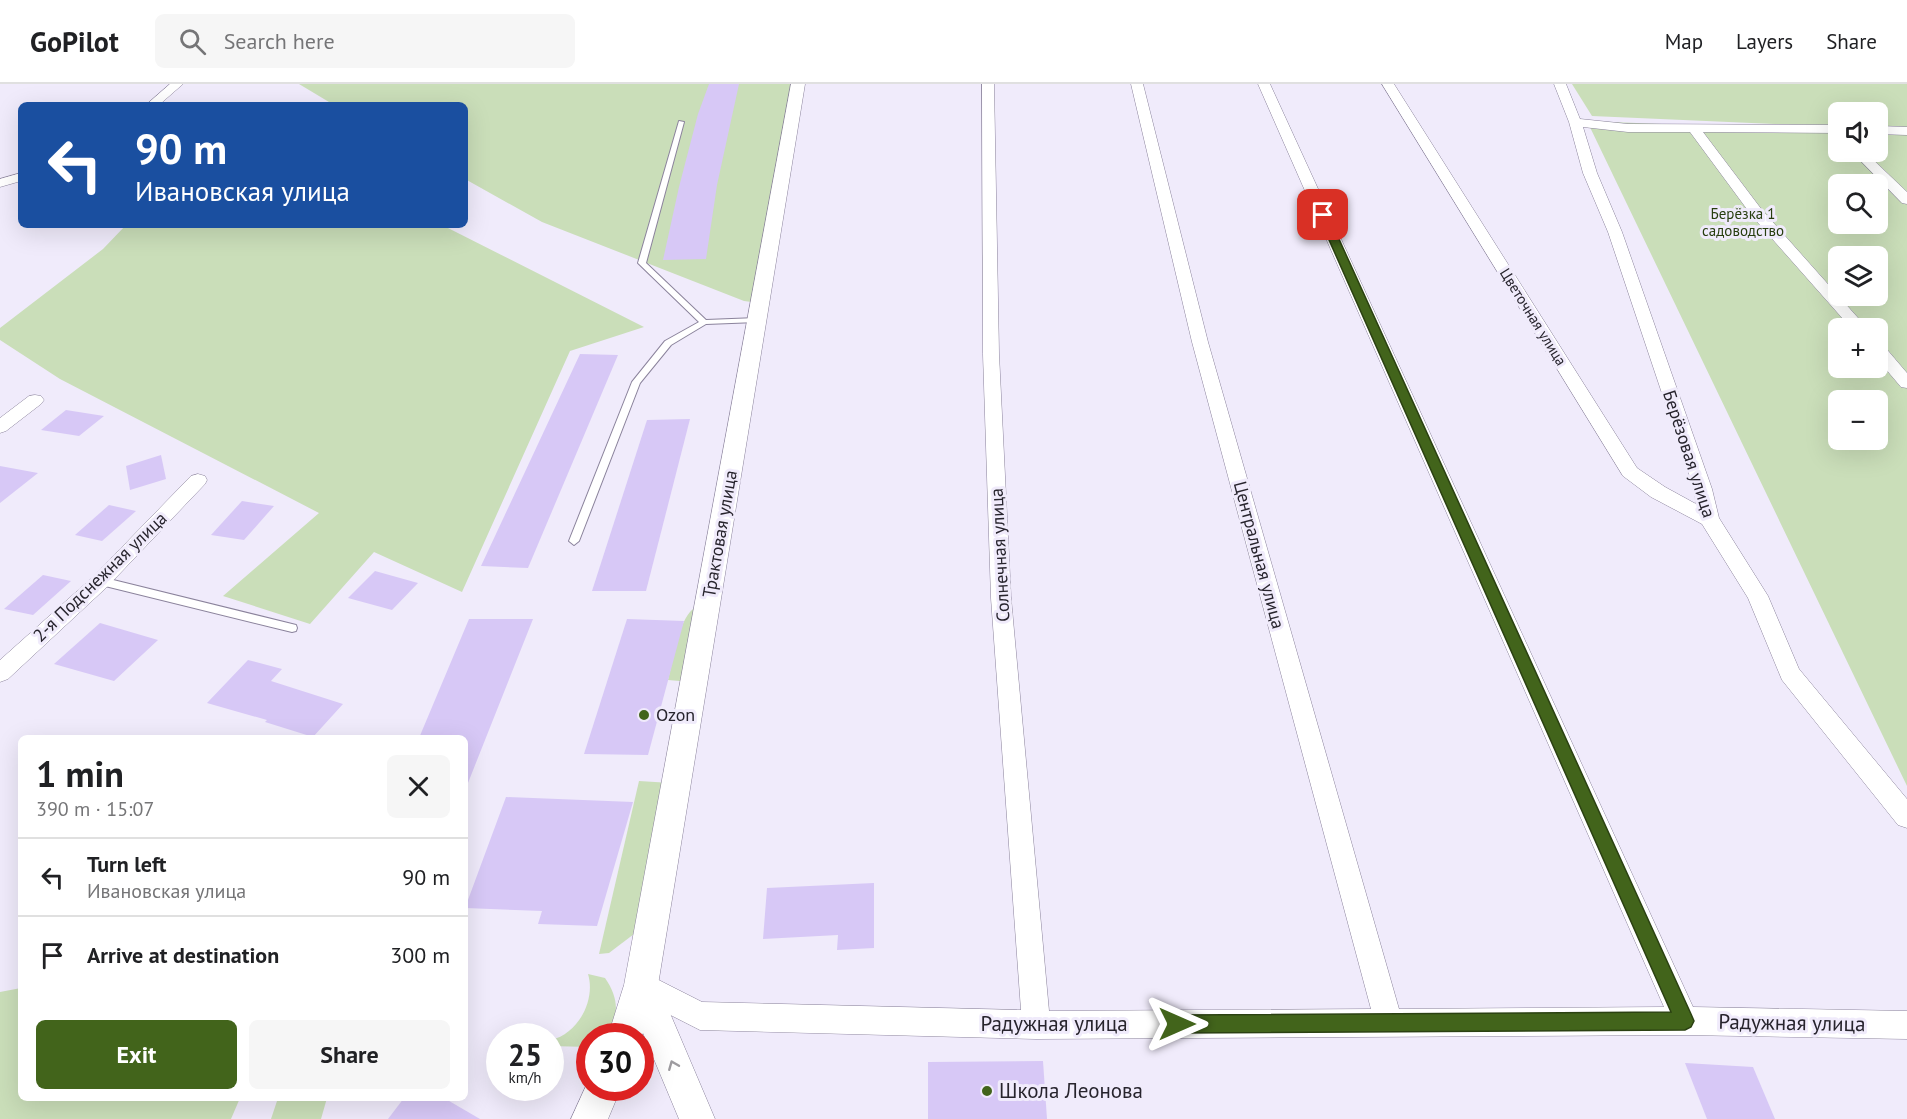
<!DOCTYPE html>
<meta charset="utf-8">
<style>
body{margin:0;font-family:"PT Sans",sans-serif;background:#f6f6f6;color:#202124;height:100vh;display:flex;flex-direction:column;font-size:22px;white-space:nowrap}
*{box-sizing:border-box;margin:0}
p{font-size:20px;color:#757577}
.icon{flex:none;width:33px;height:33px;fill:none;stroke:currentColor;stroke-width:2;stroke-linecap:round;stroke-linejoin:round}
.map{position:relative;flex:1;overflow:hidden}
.details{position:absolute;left:18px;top:651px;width:450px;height:366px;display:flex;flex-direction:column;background:#fff;border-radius:9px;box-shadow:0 6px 24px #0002}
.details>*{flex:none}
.banner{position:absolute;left:18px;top:18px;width:450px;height:126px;border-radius:9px;box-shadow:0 6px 24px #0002;background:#1a4fa0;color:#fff;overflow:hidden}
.tools{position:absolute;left:1828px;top:18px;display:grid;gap:12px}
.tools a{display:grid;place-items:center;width:60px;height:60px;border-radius:9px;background:#fff;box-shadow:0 6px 24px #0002;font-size:30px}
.speed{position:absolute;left:486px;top:939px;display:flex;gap:12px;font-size:30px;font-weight:700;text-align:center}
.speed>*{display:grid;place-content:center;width:78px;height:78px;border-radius:50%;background:#fff;box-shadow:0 6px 24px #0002;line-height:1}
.speed small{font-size:15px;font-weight:400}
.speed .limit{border:9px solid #d22;background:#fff;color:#111}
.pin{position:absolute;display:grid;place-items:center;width:51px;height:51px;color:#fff;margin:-26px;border-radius:12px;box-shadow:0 3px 9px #0006}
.me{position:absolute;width:66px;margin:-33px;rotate:90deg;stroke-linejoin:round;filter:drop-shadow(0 0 4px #0008)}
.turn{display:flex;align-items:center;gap:21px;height:126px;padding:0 18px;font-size:27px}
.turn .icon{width:78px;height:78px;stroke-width:2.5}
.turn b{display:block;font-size:42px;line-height:51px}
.round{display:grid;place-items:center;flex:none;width:63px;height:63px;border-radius:9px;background:#f6f6f6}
.headline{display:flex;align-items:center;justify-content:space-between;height:102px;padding:0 18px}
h1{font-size:36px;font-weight:700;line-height:45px}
.primary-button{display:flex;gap:12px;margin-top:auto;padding:12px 18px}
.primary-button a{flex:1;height:69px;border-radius:9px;background:#42641b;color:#fff;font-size:24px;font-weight:700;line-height:69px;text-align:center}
.primary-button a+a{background:#f6f6f6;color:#202124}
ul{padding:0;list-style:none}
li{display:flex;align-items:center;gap:18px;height:78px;padding:0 18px;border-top:2px solid #e0e0e0}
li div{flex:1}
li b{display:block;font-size:22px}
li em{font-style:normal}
header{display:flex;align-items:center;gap:36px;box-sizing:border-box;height:84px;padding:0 30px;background:#fff;border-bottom:2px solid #e0e0e0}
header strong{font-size:28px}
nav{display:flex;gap:33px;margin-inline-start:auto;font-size:21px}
.search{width:420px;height:54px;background:#f6f6f6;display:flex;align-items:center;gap:15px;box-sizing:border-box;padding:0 21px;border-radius:9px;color:#757577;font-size:22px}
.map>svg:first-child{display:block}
.green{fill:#cadeb9;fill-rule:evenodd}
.building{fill:#d7c8f6}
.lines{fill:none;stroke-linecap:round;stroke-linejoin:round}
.service-casing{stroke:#8b839c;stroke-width:2}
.minor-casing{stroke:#8b839c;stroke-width:1}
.tertiary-casing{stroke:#8b839c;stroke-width:1}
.service{fill:#fff;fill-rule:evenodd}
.minor{fill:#fff;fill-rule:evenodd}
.tertiary{fill:#fff;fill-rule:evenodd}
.oneway{stroke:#9e9ca0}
.route{fill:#42641b;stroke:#2b4112;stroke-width:1.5}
.poi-dot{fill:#42641b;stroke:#f0ebfb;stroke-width:2}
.labels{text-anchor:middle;stroke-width:6;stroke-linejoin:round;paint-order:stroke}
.far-park-label{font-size:15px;fill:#283e0f;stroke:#f0ebfb}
.far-street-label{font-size:15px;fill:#27242d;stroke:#f0ebfb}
.street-label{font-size:18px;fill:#27242d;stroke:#f0ebfb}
.poi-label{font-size:18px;fill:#27242d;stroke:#f0ebfb;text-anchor:start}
.near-street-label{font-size:21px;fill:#27242d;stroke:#f0ebfb}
.near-poi-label{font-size:21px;fill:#27242d;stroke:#f0ebfb;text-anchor:start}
</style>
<header>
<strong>GoPilot</strong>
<div class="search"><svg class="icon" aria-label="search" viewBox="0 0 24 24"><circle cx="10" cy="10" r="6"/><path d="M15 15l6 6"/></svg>Search here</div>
<nav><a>Map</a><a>Layers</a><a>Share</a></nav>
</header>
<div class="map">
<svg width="1907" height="1035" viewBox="0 0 1907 1035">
<rect width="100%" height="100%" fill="#f0ebfb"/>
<g class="green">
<polygon points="299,0 796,0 759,219 744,217 542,138 465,95 465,21 334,21"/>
<polygon points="1572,0 1907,0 1907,46 1878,45 1878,28 1839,28 1839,43 1592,32"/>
<path d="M1587 37 1839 47V68H1878V48L1907 49V702ZM1839 100H1878V140H1839ZM1839 172H1878V212H1839ZM1839 244H1878V284H1839ZM1839 316H1878V356H1839Z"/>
<polygon points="126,141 442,141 644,243 570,267 462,508 374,468 310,540 223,512 319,429 60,295 0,256 0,244 103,165"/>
<path d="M696 523 691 598 668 596C673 578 679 531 696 523Z"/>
<polygon points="639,697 671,699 634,850 609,869 599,870"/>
<path d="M588 890 605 894C619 914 619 931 608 952H590L589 963 551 962V956C578 950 596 916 588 890Z"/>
<polygon points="21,904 21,1014 240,1014 231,1035 0,1035 0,908"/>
<polygon points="278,1014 327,1014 321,1035 271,1035"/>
</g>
<g class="building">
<polygon points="709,0 739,0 717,101 706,175 663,176 679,103 698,30"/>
<polygon points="580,270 618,271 528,484 481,482"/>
<polygon points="66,326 104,332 79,352 41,346"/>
<polygon points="690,335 646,507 592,507 647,336"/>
<polygon points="161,371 166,395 130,406 126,382"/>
<polygon points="0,382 38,389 0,419"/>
<polygon points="242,417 274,422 244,456 211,451"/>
<polygon points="109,421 136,427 102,457 75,451"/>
<polygon points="375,487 418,499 392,526 348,514"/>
<polygon points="43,491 71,497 33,531 4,525"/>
<polygon points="469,535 533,535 466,704 465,654 419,654"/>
<polygon points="627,535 684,537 648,671 584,670"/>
<polygon points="100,539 158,556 114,597 54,580"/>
<polygon points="248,576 282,585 271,597 343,620 313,653 265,638 267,636 207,619"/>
<polygon points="506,713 633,718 597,842 538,840 542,827 465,824"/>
<polygon points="874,799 874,864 837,866 838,851 763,855 767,804"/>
<polygon points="1043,977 1047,1035 928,1035 928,978"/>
<polygon points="1685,979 1753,983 1775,1035 1707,1035"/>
<polygon points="404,1014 444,1014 480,1035 388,1035"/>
</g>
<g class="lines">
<defs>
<g id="service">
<polygon points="679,37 684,38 646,179 706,236 757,234 761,236 757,238 706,240 671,261 640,299 579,457 574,461 569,457 632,298 665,257 699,238 638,179"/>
<polygon points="101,493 292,540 296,541 297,544 296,547 292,548 97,500 96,497 97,494"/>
</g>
<g id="minor">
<polygon points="170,0 183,0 159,21 146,21"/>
<polygon points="982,0 994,0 999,270 1011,514 1049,927 1371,925 1192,258 1131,0 1143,0 1208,258 1399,925 1664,923 1258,0 1270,0 1693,923 1907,927 1907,955 1685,951 1036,955 700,946 631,911 627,901 631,891 641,887 702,918 1021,926 991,514 983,270"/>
<polygon points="1382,0 1394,0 1637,384 1665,403 1696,420 1694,405 1608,148 1583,89 1569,38 1554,0 1566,0 1580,35 1628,40 1839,41 1839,49 1703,48 1762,126 1867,244 1851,244 1752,132 1690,48 1628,48 1583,43 1597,89 1622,148 1712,405 1719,434 1768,512 1799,585 1907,715 1907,744 1898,741 1782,596 1748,514 1702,440 1651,413 1623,392"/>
<polygon points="1878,42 1907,43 1907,51 1878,50"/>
<polygon points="1852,68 1865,68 1907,108 1907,120 1902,119"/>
<polygon points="21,89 21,97 0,103 0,95"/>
<polygon points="1878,261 1884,262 1907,289 1907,304 1901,303 1878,276"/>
<polygon points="35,311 41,312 44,316 41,320 6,347 0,349 0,334 29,312"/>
<polygon points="198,390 205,392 207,396 205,400 108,502 8,595 0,598 0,576 94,492 191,392"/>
</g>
<g id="tertiary">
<polygon points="791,0 805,0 658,901 715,1035 679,1035 643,949 640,957 640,952 608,952 624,901"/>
<polygon points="590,993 590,1004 621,1004 608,1035 571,1035"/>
</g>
</defs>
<use href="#service" class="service-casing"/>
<use href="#minor" class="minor-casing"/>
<use href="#tertiary" class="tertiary-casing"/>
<use href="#service" class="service"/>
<use href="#minor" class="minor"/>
<use href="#tertiary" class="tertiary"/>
</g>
<defs><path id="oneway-chevron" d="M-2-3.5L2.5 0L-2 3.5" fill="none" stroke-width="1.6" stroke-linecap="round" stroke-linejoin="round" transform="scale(1.5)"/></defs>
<use class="oneway" href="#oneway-chevron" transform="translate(673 981) rotate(-112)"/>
<polygon class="route" points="1323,128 1328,131 1691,930 1694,937 1691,943 1685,946 1177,949 1171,947 1168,940 1171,933 1177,931 1671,928 1318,131"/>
<g class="poi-dot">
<circle cx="644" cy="631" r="6"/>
<circle cx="987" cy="1007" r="6"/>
</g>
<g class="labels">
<g class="far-park-label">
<text x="1743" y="135">Берёзка 1<tspan x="1743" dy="17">садоводство</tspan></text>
</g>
<g class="far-street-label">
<text transform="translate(1533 233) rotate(58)" y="5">Цветочная улица</text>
</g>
<g class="street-label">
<text transform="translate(1689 370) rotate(72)" y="6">Берёзовая улица</text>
<text transform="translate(720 450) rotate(-80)" y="6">Трактовая улица</text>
<text transform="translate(1000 471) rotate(-93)" y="6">Солнечная улица</text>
<text transform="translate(1259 471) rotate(75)" y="6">Центральная улица</text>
<text transform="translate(100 493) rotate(-44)" y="6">2-я Подснежная улица</text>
</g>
<g class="poi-label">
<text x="656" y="637">Ozon</text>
</g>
<g class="near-street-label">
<text transform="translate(1792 939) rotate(1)" y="7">Радужная улица</text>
<text x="1054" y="947">Радужная улица</text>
</g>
<g class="near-poi-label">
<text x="999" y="1014">Школа Леонова</text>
</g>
</g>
</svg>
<div class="tools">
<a><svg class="icon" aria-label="sound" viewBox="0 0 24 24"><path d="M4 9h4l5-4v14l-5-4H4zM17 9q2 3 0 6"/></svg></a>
<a><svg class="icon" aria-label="search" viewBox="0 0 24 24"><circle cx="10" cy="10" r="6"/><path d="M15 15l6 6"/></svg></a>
<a><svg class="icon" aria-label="layers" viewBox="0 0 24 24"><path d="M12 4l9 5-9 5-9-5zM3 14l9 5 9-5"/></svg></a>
<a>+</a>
<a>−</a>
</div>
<div class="speed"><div>25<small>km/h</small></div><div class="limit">30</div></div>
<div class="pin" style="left:1323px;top:131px;background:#d93025"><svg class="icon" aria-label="arrive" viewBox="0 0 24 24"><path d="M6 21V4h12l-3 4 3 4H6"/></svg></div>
<svg class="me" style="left:1177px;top:940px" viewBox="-20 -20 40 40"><path d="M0-17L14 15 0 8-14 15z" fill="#42641b" stroke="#fff" stroke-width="4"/></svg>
<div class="banner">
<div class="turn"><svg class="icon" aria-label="left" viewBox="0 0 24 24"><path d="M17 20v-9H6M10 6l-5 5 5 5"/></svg><div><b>90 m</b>Ивановская улица</div></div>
</div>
<section class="details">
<div class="headline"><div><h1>1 min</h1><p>390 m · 15:07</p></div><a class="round"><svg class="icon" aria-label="close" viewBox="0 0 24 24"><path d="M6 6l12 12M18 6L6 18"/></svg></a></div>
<ul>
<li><svg class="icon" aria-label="left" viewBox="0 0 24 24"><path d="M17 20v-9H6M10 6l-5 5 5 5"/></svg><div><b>Turn left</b><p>Ивановская улица</p></div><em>90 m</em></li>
<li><svg class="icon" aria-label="arrive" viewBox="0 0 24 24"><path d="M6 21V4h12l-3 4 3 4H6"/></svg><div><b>Arrive at destination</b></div><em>300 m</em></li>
</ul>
<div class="primary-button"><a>Exit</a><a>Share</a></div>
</section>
</div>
